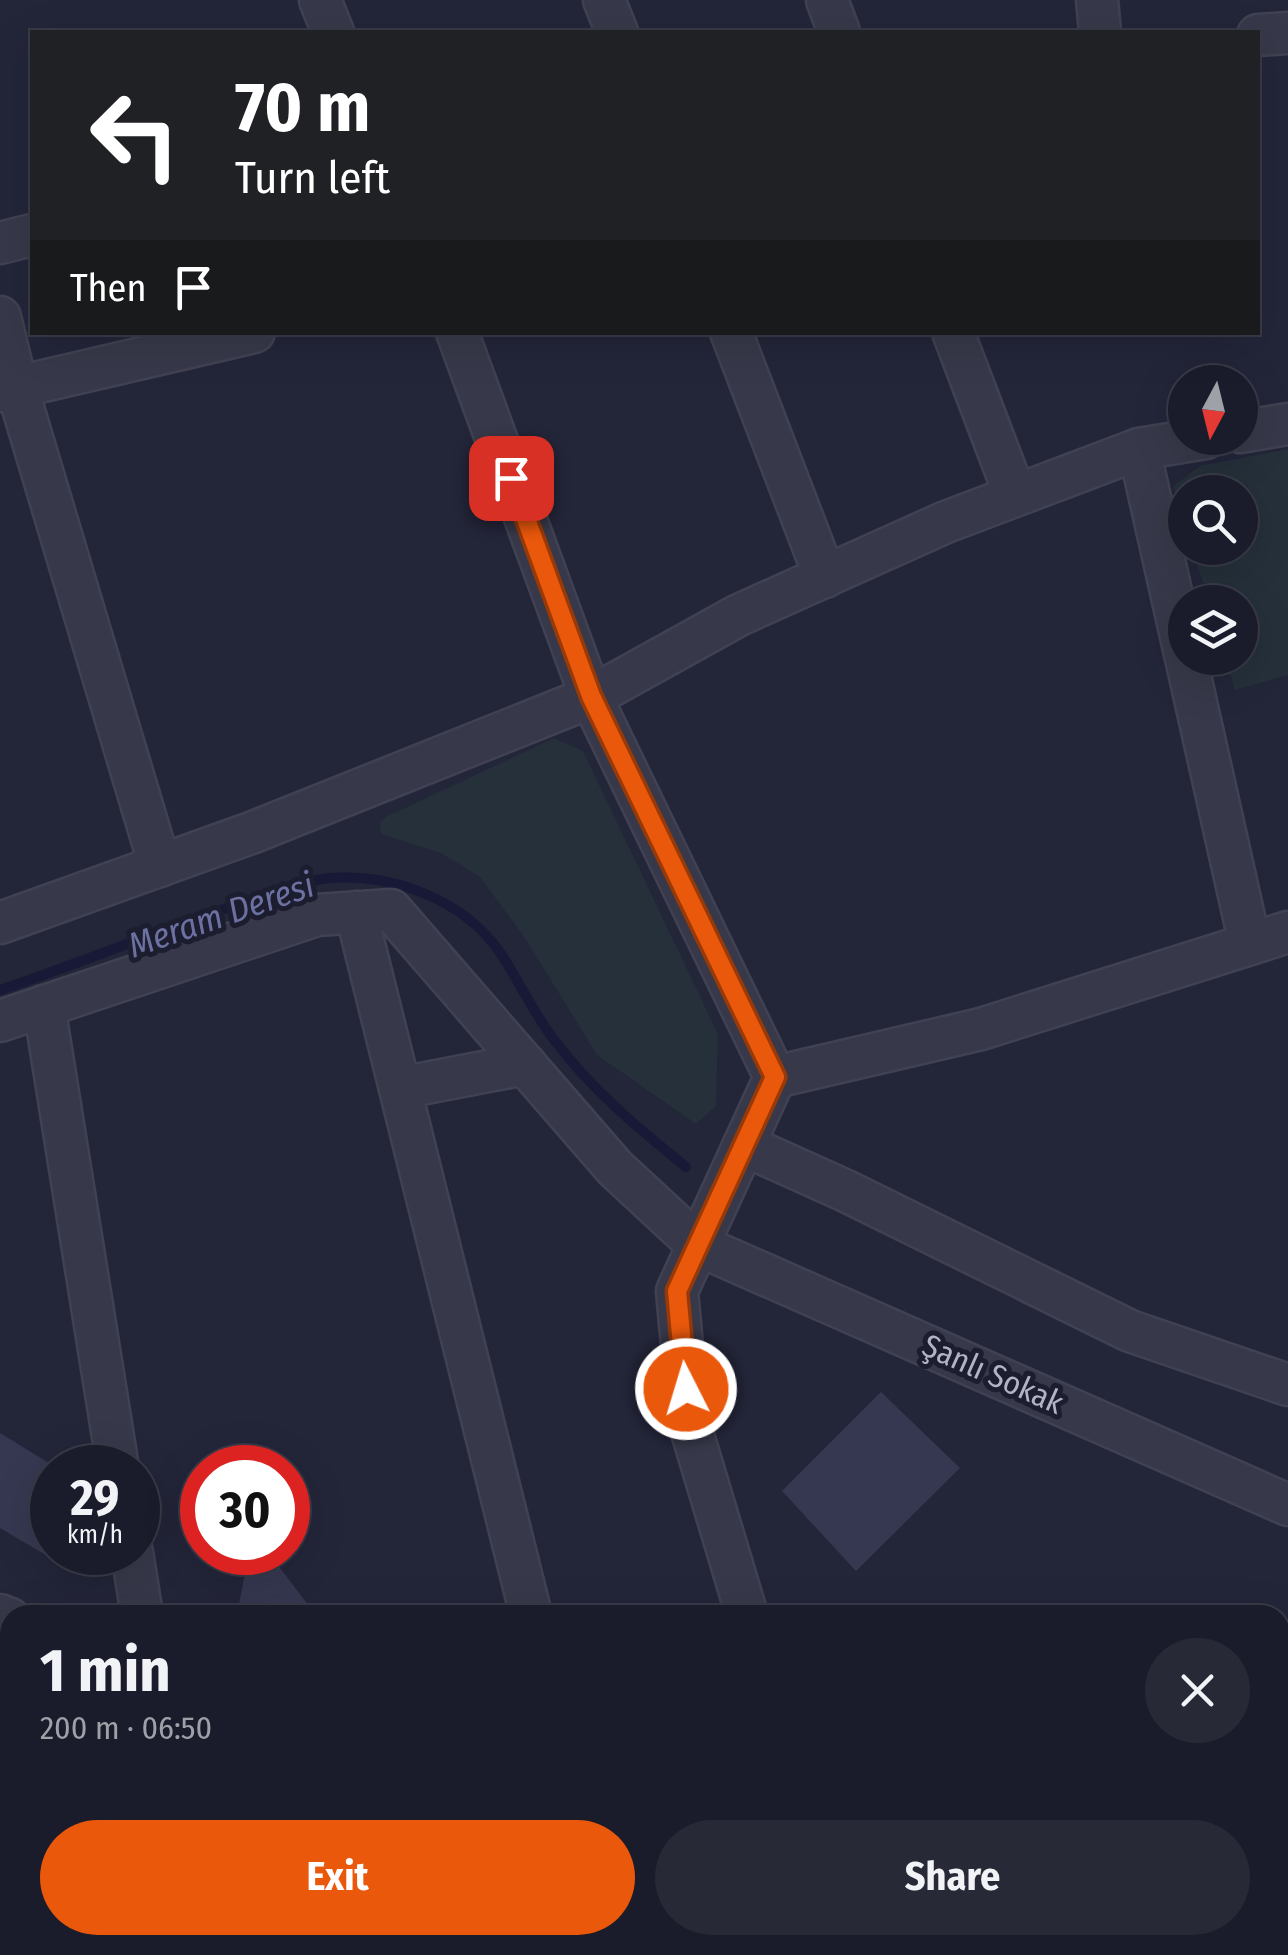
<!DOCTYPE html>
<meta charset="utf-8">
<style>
body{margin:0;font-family:"Fira Sans Condensed",sans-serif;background:#272937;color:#f1f3f6;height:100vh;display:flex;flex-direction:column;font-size:38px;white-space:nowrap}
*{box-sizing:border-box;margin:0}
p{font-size:32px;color:#9fa1a9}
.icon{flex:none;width:55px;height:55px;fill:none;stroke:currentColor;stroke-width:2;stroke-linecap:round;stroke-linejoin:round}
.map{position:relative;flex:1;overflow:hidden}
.panel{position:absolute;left:0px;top:1605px;width:1290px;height:350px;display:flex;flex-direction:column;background:#1a1c2b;border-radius:30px 30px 0 0;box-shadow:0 10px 40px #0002,0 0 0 2px #383a47}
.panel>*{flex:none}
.guide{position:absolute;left:30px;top:30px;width:1230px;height:305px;border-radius:0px;box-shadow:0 10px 40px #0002,0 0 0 2px #383a47;background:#202124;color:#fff;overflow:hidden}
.needle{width:65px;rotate:187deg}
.fabs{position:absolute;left:1168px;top:365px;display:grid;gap:20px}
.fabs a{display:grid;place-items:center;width:90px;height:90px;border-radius:50%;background:#1a1c2b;box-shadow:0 10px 40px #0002,0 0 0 2px #383a47;font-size:50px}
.speed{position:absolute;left:30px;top:1445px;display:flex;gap:20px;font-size:50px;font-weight:700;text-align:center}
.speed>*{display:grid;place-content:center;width:130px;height:130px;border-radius:50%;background:#1a1c2b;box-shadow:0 10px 40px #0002,0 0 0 2px #383a47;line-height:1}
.speed small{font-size:25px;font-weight:400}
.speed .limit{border:15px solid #d22;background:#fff;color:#111}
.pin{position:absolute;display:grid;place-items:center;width:85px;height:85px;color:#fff;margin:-42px;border-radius:20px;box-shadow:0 5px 15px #0006}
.me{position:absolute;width:110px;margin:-55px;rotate:355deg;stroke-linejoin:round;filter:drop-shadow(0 0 8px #0008)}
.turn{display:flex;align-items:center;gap:35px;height:210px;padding:0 40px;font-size:45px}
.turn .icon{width:130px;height:130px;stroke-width:2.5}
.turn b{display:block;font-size:70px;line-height:85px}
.then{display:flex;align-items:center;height:95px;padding:0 40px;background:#0003;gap:20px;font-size:38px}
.round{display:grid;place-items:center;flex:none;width:105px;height:105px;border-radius:52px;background:#272937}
.headline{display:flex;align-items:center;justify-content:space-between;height:170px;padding:0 40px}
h1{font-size:60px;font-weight:700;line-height:75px}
.button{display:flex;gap:20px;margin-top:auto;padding:20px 40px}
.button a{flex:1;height:115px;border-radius:60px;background:#ea580c;color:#fff;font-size:40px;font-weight:700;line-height:115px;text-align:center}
.button a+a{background:#272937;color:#f1f3f6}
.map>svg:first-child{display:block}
.green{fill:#25303a}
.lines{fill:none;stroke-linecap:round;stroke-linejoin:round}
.stream{stroke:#171936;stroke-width:10}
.building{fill:#353850}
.minor-casing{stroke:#404152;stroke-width:45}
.minor{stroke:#373849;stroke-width:40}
.route-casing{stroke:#983908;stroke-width:25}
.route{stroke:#ea580c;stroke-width:18}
.labels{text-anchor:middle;stroke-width:10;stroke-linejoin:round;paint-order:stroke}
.street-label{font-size:32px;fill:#b2b3c5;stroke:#1c1d2e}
.water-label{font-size:35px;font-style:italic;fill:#6d71a2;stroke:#1c1d2e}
</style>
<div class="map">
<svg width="1288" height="1955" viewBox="0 0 1288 1955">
<rect width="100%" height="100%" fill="#232539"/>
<g class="green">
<polygon points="1288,449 1288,675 1235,690 1225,658 1240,658 1240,602 1209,602 1192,548 1240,548 1240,492 1185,492 1185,525 1173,486 1200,466"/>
<polygon points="554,738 583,751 718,1034 716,1106 696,1124 597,1055 525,938 480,877 441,853 381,834 380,823 386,817"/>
</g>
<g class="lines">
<path class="stream" d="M0 990C84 962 166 927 251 900 276 893 305 880 331 878 393 874 462 899 499 951 519 980 533 1013 555 1041 592 1090 639 1129 686 1167"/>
</g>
<g class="building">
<polygon points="881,1392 960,1468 856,1571 782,1491"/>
<polygon points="0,1433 52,1465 52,1552 65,1552 59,1563 0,1528"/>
<polygon points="273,1559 316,1615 237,1615 244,1578"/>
<polygon points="950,1945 1020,1945 1007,1955 958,1955"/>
<polygon points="1142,1945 1186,1945 1196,1955 1131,1955"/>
</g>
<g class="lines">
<defs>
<g id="minor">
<polyline points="320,0 333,32"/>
<polyline points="604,0 617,32"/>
<polyline points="827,0 839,32"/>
<polyline points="1097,0 1100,32"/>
<polyline points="1258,35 1288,33"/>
<polyline points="0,243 32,235"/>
<polyline points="0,317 17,388 160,866"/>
<polyline points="457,332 591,697 775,1077 677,1291 689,1422 747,1615"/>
<polyline points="731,332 825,577"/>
<polyline points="953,332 1015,495"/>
<polyline points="0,391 254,332"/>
<polyline points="1240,432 1288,424"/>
<polyline points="1139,449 1185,654"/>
<polyline points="1186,658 1250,944"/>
<polyline points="356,912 531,1615"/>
<polyline points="0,923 251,833 591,697 739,615 946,522 1139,449 1206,438"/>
<polyline points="44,1006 118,1468"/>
<polyline points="0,1021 317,915 391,910 615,1168 698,1245 1288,1505"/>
<polyline points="775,1077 981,1029 1288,932"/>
<polyline points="400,1088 525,1064"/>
<polyline points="744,1145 846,1191 1130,1331 1288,1385"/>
<polyline points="132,1552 142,1615"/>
<polyline points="0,1615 10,1619"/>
<polyline points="0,1847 10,1843"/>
<polyline points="616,1945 633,1955"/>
<polyline points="845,1945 848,1955"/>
</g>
</defs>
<use href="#minor" class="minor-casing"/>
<use href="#minor" class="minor"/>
</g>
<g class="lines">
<defs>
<polyline id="route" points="511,478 591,696 775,1077 677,1291 686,1389"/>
</defs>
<use href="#route" class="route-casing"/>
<use href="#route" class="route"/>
</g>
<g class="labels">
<g class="street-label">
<text transform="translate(993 1374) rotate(24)" y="11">Şanlı Sokak</text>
</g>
<g class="water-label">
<text transform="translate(221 915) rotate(-19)" y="12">Meram Deresi</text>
</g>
</g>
</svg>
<div class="fabs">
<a><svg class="needle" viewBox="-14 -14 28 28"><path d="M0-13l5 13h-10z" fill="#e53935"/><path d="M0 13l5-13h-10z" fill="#9fa1a9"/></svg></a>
<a><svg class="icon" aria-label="search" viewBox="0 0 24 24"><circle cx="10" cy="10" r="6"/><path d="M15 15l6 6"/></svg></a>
<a><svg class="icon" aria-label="layers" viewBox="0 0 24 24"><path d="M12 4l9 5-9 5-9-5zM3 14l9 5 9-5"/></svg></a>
</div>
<div class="speed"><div>29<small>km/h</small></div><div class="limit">30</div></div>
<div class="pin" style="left:511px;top:478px;background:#d93025"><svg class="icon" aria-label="arrive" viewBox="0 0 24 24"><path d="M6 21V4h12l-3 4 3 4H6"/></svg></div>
<svg class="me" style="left:686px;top:1389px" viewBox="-20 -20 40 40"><circle r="17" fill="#ea580c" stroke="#fff" stroke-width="3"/><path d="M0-11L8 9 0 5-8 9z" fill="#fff"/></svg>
<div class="guide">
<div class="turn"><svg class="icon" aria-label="left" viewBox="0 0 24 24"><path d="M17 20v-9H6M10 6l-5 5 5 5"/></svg><div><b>70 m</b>Turn left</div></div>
<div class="then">Then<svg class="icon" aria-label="arrive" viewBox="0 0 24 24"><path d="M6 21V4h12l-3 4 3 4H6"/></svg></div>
</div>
<section class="panel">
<div class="headline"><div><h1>1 min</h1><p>200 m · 06:50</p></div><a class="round"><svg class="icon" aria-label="close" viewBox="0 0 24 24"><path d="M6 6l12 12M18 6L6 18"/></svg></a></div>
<div class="button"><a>Exit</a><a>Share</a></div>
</section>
</div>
